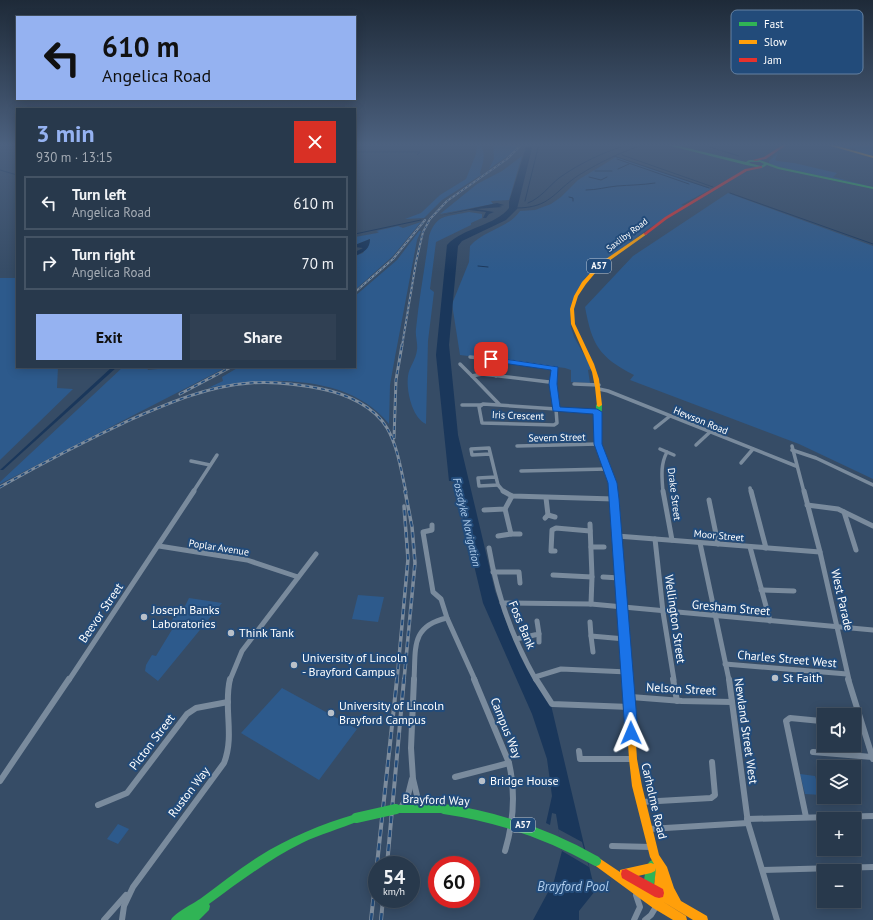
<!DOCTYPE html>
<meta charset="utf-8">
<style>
body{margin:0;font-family:"PT Sans",sans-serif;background:#304053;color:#f1f3f6;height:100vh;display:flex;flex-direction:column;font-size:15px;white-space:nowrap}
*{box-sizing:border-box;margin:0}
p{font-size:13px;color:#a5acb5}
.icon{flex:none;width:22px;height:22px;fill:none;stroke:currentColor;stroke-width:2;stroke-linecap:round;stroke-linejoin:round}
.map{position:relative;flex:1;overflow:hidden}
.details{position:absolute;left:16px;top:108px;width:340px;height:260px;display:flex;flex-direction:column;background:#28394c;border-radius:0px;box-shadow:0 2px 10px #0003,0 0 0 1px #445364}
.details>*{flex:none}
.top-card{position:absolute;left:16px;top:16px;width:340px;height:84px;border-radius:0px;box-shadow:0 2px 10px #0003,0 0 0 1px #445364;background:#95b2f1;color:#111;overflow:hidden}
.fabs{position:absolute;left:817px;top:708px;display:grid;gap:8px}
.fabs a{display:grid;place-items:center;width:44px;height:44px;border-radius:0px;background:#28394c;box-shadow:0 2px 10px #0003,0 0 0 1px #445364;font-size:20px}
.speed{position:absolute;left:368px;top:856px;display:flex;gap:8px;font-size:20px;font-weight:700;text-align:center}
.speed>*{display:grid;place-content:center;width:52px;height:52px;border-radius:50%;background:#28394c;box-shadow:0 2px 10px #0003,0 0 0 1px #445364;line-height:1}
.speed small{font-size:10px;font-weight:400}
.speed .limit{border:6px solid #d22;background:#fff;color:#111}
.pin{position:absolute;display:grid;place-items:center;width:34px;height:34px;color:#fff;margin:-17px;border-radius:8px;box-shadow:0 2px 6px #0006}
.me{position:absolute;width:44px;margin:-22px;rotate:359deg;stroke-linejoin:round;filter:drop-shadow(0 0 3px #0008)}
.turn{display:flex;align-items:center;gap:14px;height:84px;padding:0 20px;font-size:18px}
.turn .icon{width:52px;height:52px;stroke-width:2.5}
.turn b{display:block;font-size:28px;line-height:34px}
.round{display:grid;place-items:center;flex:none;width:42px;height:42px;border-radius:0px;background:#304053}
.headline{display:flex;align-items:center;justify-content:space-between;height:68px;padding:0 20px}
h1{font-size:24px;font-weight:700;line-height:30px;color:#95b2f1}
.action{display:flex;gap:8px;margin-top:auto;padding:8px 20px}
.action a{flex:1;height:46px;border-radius:0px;background:#95b2f1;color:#111;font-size:16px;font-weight:700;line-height:46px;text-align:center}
.action a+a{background:#304053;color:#f1f3f6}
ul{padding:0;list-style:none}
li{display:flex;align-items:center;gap:12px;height:54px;margin:0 8px 6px;padding:0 12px;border:2px solid #445364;border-radius:0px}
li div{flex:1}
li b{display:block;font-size:15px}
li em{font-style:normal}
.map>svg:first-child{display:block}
.green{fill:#2d5a8c}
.water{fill:#1a375b}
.pier{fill:#364c66}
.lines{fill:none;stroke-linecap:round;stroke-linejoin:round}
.stream{stroke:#1a375b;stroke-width:1}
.street-far2{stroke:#7a8b9d;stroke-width:3.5}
.street-far1{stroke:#7a8b9d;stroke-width:5}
.street{stroke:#7a8b9d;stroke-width:6}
.fast{fill:#30b455;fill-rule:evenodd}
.slow{fill:#ff9f0a;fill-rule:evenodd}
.jam{fill:#e5322d;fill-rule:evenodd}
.rail-far3-casing{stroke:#7d8c9d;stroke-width:2}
.rail-far2-casing{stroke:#7d8c9d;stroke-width:3}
.rail-far1-casing{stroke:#7d8c9d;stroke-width:3.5}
.rail-casing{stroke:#7d8c9d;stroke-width:4}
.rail-far3{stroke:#224b7a;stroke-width:1;stroke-dasharray:2.5;stroke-linecap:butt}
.rail-far2{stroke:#224b7a;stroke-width:1.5;stroke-dasharray:4;stroke-linecap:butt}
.rail-far1{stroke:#224b7a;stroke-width:2;stroke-dasharray:5.5;stroke-linecap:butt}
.rail{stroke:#224b7a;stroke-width:2.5;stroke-dasharray:7;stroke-linecap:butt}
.fast-bridge{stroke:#30b455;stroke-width:10}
.route{fill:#1a73e8;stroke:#114b97}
.poi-dot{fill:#b9c0c9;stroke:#224b7a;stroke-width:1.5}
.labels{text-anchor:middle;stroke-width:4;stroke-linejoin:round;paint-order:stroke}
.far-street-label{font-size:9px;fill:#fff;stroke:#224b7a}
.shield{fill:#224b7a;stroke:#bdc9d7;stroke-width:1}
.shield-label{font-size:9px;font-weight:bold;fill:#fff}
.street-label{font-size:10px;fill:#fff;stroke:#224b7a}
.water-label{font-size:11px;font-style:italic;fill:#afcded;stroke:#224b7a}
.near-street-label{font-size:12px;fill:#fff;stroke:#224b7a}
.near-poi-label{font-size:12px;fill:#fff;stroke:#224b7a;text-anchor:start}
.near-water-label{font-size:13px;font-style:italic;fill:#afcded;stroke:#224b7a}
.key{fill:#224b7a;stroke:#6481a2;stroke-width:1}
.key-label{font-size:11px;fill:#fff}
</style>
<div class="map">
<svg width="873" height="920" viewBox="0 0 873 920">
<rect width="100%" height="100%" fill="#364c66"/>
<g class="green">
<path d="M477 144H481C486 155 483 162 480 173L481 175 442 200 424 218 405 219 421 213 440 195 466 179 476 154Z"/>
<polygon points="493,144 519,144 512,153 489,169 494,159"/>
<polygon points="828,144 873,144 873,157 856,152 855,148 846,149"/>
<polygon points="778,153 775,160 777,161 794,163 837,173 833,177 873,187 774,166 769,163 769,161"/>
<polygon points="522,156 509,200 491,201 493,204 440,214 477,184 502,171"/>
<path d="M616 157 711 189 681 205 685 206 645 231 585 278 570 317 571 327 574 337 592 369 588 370 590 383 571 382V370L565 368 460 355 452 304 469 262 470 246C484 230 509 228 520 211L535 210 551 204 561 197 578 180Z"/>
<path d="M728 193 873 246V479L799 444 630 380 634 375C599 357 592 345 585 307L633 256Z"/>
<path d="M469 212 482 214V218L471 223V225L436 242 430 289 434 292 428 341 426 424C412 418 406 390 408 376 409 367 416 360 417 350 418 343 415 336 416 329 419 298 425 267 429 236 437 213 447 217 469 212Z"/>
<polygon points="421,222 393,256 355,290 355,256 363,253 370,239 355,245 355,237 377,233 379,232 376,231 398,226 403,228"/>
<path d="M419 231H421L417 240 395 357 390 385 389 424C348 373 266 377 208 388L223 381 222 377 239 367H355V296L397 260Z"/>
<polygon points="0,278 17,278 17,367 58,367 57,388 73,389 0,460"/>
<polygon points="123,367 147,367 148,370 177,367 227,367 0,484 0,482"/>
<polygon points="358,595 384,597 378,622 352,619"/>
<polygon points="189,598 222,603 158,681 145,671 146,665 152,655 156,656 173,628 168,627 179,608 184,608"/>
<polygon points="282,688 357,729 319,780 241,733"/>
<polygon points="800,774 815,776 821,795 805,794"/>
<polygon points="118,824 129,829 118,844 107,839"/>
</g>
<g class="water">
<path d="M527 144H533L517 209 506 220 462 241 458 246 449 345 458 435 495 591 510 632 551 705 595 891 579 911V920H533L554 881 562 851 556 814 552 813 550 825 546 823 552 796 547 759 532 714 483 603 454 481H449L436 355 447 245C464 227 495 226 509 208V202Z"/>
<polygon points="497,203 504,205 499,206 502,207 476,209 494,212 489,214 486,218 483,218 486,212 469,210 438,216"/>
<path d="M370 239C370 249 364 252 355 256V252L363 248 355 247V245Z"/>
<polygon points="112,367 117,367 3,470 0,470"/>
</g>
<polygon class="pier" points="558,829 582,842 589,867 562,851"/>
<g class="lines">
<g class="stream">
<polyline points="700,144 739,156"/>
<polyline points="355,152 420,152 417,155"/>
<polyline points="622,155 713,187"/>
<polyline points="614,156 709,188"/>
<polyline points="617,159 689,184"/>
<polyline points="618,169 629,164"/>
<polyline points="0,170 17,175"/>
<polyline points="595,171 612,171"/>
<polyline points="589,177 601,180 607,177"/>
<path d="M586 190C597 190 606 187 617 186 630 185 642 185 655 183"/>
<polyline points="730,193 873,244"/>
<polyline points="569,197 573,198 573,201"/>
<polyline points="525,201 539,144"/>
<path d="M528 203C541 198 549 186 559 178 580 163 604 152 629 144"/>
<path d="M516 208C551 208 553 192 579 175 600 162 623 151 646 144"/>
<polyline points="355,234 421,220"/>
<polyline points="478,266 488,267"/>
</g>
<g class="street-far2">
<polyline points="470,357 502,360"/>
<polyline points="460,364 472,376"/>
<polyline points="496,376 502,360 555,368 553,383"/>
<polyline points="574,384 599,385"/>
<polyline points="599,389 608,391 796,466"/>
<polygon points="483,404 556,409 557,423 554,425 482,423 479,407"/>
<polyline points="499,404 472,376 482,374 549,382 555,385 556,409"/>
<polyline points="462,405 481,405"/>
<polyline points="556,409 597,412"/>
<polyline points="655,428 670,416"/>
<polyline points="696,445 710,432"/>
<polyline points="517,446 598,444"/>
<polyline points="792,446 804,492"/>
<polyline points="660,449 674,455"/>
<polyline points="792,450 816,458 873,485"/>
<polyline points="490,454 472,455 471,449 489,448 498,485 479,486 478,478 496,477"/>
<polyline points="191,461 210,465"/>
<polyline points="741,463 753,449"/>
<polyline points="521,471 607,469"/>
<polyline points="498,485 504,492"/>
<polyline points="750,488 751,492"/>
<polyline points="193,492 217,455"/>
<path d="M663 492C662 478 660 465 667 452"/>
</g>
<g class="street-far1">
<polyline points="503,491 512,496 614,499"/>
<polyline points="663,491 672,540"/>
<polyline points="751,491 766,548"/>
<polyline points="804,491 820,552 849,680"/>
<polyline points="546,498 548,515"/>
<polyline points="709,500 718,544"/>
<polyline points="807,505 838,509 873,526"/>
<polyline points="484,510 505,509 512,496"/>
<polyline points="844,512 856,550"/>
<polyline points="545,518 548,515 555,517"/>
<polyline points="432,525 432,530 423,532 433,592 441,599 447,618 475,680"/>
<polyline points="511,534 520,534"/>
<polyline points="498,536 511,534 505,509"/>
<polyline points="617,536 820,552"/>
<polyline points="655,539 663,612 674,680"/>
<polyline points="700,543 729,680"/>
<polyline points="159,546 247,560 298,577"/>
<polyline points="591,547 604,547"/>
<polyline points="750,547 770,621"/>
<path d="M489 548C497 595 512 638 536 680"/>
<polyline points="555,551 551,551 552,530 556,528 590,531"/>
<polyline points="493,572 519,572 520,583"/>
<polyline points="553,575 592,577 590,524"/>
<polyline points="603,577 620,578"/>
<polyline points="761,590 794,591"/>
<polyline points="502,603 591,604 873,630"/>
<polyline points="591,604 592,577"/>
<polyline points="590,622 591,636 625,639"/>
<polyline points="539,634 539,642"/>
<polyline points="591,636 593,652"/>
<polyline points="516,639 539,634 537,621"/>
<polyline points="725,664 847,674"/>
<polyline points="535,677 561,669 628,672"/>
<polyline points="69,680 194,491"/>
<polyline points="230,680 242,651 316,554"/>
<path d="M414 680C416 649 410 626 447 618"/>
</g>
<g class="street">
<polyline points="414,679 411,748 413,779 420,808"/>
<path d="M474 679 509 763C516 794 514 821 505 851"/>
<polyline points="536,679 552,704 630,707"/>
<polyline points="673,679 677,701"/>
<polyline points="729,679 748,823 777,920"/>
<polyline points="848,679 873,759"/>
<polyline points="631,697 682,701 732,702"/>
<polyline points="579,751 580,759 632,759"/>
<polyline points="813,752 872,757"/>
<polyline points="455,777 509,763"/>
<polyline points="0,781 69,679"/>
<polyline points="641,802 711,798 715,795 712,762"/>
<polyline points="98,805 127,793 187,714 196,708 228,702"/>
<polyline points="401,808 408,795 412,779"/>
<polyline points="806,817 786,721 790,718 821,721"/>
<polyline points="747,819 873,816"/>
<polyline points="649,829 748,823"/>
<polyline points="612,846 651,847"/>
<polyline points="763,870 873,867"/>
<polyline points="104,920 126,895"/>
<path d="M122 920 124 906 133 887 224 763C235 735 223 707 230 679"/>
<polyline points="634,920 640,907 636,895"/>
<polyline points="645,920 651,915 657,905"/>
</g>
<g class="fast">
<path d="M663 144H670L746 162 749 160H760L779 167 873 187V189L778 169 767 165 762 168 746 165ZM750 162H760L764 164 761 166 749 163Z"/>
<polygon points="599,403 602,405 601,444 615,483 630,651 629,653 626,654 623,653 622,651 609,483 595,444 596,405"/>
<polygon points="396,805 444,805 447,806 449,809 447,812 444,813 396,813 393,812 391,809 393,806"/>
<path d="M356 814 359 815 361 818 359 821C340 829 320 834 302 843 268 860 239 882 209 904L210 906 209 910 199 920H171C173 914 194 903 200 899 219 885 238 870 258 857 288 838 321 824 356 814Z"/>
<path d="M652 860 655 862C658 868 654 884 652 891L648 892 644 891C642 884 646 868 649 862Z"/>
</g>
<g class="slow">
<polygon points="830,144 873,156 873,158 824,144"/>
<polygon points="644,233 647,234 609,261 596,272 586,284 578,296 574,309 575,324 594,364 599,379 602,405 599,407 597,406 595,387 592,372 571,324 570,309 574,296 582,282 593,270 606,259"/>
<path d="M626 648 629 649 630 651 637 759 642 786 659 855 667 867 674 888 681 901 707 916 708 920H693L662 901 686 916 687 920H673L653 908 593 864 591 861 593 858 596 856 620 872V870L624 869 651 863 654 864 650 857 632 786 629 759 622 651 623 649ZM656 868 653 895 629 878 651 873 655 871Z"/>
</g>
<g class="jam">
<polygon points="784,144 788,144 766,159 755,161 753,160 764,157"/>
<polygon points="761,166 762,166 762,168 747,171 667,219 646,235 643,234 665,217 745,169"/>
<polygon points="626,869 663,889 664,893 663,897 659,898 655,897 622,878 621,874 622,870"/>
</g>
<defs>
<g id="rail-far3">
<polyline points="355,292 393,259 425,220"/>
<polyline points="402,346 416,262 423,232 430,219 447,201 507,159 522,144"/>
</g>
<g id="rail-far2">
<polyline points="180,394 231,367"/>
<polyline points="394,438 396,380 402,345"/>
<path d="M0 487C43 463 87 440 132 419 169 403 208 386 250 383 274 381 298 384 322 389 346 394 374 406 387 428 398 447 401 471 406 492"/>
</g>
<g id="rail-far1">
<polyline points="397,680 408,559 404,506"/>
<polyline points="404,680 415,563 412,527 405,491"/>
</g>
<g id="rail">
<polyline points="387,865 404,679"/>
<polyline points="371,920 397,679"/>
<polyline points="381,920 383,899"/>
</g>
</defs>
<use href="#rail-far3" class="rail-far3-casing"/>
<use href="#rail-far2" class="rail-far2-casing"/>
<use href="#rail-far1" class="rail-far1-casing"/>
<use href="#rail" class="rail-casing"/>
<use href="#rail-far3" class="rail-far3"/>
<use href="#rail-far2" class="rail-far2"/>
<use href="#rail-far1" class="rail-far1"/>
<use href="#rail" class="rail"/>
<g class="fast-bridge">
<path d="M444 809C499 817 548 834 596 861"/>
<polyline points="356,818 396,809"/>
</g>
</g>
<linearGradient id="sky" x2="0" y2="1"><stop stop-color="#1e2a38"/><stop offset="0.53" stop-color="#4c617f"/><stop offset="1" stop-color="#4c617f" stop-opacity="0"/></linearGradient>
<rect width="873" height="273" fill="url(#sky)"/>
<polygon class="route" points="491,357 558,367 557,384 560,407 597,409 602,412 602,444 617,483 619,499 638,733 636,737 631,739 627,737 625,733 609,499 608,483 594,444 593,414 553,411 549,384 551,370 488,361 487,359"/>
<g class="poi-dot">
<circle cx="144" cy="617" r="4"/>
<circle cx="231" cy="633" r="4"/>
<circle cx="294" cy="665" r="4"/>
<circle cx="775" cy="678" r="4"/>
<circle cx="331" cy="713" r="4"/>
<circle cx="482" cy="781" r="4"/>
</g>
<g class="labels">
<g class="far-street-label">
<text transform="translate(627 235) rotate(-37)" y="3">Saxilby Road</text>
</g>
<g class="shield">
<rect x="587" y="259" width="24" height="14" rx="3"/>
<rect x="511" y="818" width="24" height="14" rx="3"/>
</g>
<g class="shield-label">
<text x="599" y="269">A57</text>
<text x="523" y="828">A57</text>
</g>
<g class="street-label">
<text transform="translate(518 415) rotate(2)" y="4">Iris Crescent</text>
<text transform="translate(701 420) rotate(22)" y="4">Hewson Road</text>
<text transform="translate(557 437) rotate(-1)" y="4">Severn Street</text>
<text transform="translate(675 494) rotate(83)" y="4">Drake Street</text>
<text transform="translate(719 535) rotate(5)" y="4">Moor Street</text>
<text transform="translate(219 547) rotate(9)" y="4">Poplar Avenue</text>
</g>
<g class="water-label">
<text transform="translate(467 522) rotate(77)" y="4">Fossdyke Navigation</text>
</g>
<g class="near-street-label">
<text transform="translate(842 600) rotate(77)" y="4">West Parade</text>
<text transform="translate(731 608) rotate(5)" y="4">Gresham Street</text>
<text transform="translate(101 613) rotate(-56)" y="4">Beevor Street</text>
<text transform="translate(675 619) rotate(82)" y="4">Wellington Street</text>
<text transform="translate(522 625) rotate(67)" y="4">Foss Bank</text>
<text transform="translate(787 659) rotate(5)" y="4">Charles Street West</text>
<text transform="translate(681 689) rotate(3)" y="4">Nelson Street</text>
<text transform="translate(506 728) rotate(68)" y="4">Campus Way</text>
<text transform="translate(746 731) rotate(82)" y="4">Newland Street West</text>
<text transform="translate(152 742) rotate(-53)" y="4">Picton Street</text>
<text transform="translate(189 792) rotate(-53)" y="4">Ruston Way</text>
<text transform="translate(436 800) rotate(2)" y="4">Brayford Way</text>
<text transform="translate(654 801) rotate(77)" y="4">Carholme Road</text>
</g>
<g class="near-poi-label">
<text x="152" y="614">Joseph Banks<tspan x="152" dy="14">Laboratories</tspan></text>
<text x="239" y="637">Think Tank</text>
<text x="302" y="662">University of Lincoln<tspan x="302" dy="14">- Brayford Campus</tspan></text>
<text x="783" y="682">St Faith</text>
<text x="339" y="710">University of Lincoln<tspan x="339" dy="14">Brayford Campus</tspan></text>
<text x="490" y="785">Bridge House</text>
</g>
<g class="near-water-label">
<text x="573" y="891">Brayford Pool</text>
</g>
</g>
<rect x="731" y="10" width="132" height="64" rx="6" class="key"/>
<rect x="739" y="22" width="18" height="4" fill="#30b455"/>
<rect x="739" y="40" width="18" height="4" fill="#ff9f0a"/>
<rect x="739" y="58" width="18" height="4" fill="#e5322d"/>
<g class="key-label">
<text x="764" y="28">Fast</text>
<text x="764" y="46">Slow</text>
<text x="764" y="64">Jam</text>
</g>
</svg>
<div class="fabs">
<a><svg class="icon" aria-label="sound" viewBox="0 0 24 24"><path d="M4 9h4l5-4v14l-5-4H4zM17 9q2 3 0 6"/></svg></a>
<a><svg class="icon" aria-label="layers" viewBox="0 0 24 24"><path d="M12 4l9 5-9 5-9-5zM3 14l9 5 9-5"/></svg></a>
<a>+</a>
<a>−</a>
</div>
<div class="speed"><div>54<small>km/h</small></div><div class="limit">60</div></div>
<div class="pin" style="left:491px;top:359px;background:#d93025"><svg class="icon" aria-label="arrive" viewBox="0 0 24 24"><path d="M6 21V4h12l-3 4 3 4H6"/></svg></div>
<svg class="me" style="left:631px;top:733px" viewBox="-20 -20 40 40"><path d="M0-17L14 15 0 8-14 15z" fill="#1a73e8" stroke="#fff" stroke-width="4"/></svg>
<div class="top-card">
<div class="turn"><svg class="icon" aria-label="left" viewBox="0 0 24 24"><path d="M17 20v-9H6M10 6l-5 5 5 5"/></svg><div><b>610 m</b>Angelica Road</div></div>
</div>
<section class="details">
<div class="headline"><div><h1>3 min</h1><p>930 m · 13:15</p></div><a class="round" style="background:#d93025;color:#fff"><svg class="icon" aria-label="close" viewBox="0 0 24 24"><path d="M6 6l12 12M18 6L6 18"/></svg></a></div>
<ul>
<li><svg class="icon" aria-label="left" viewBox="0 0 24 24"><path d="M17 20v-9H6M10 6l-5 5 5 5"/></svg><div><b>Turn left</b><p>Angelica Road</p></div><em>610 m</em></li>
<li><svg class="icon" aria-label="right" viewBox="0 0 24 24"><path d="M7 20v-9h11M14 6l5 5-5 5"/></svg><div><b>Turn right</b><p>Angelica Road</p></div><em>70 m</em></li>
</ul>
<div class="action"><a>Exit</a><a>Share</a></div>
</section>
</div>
